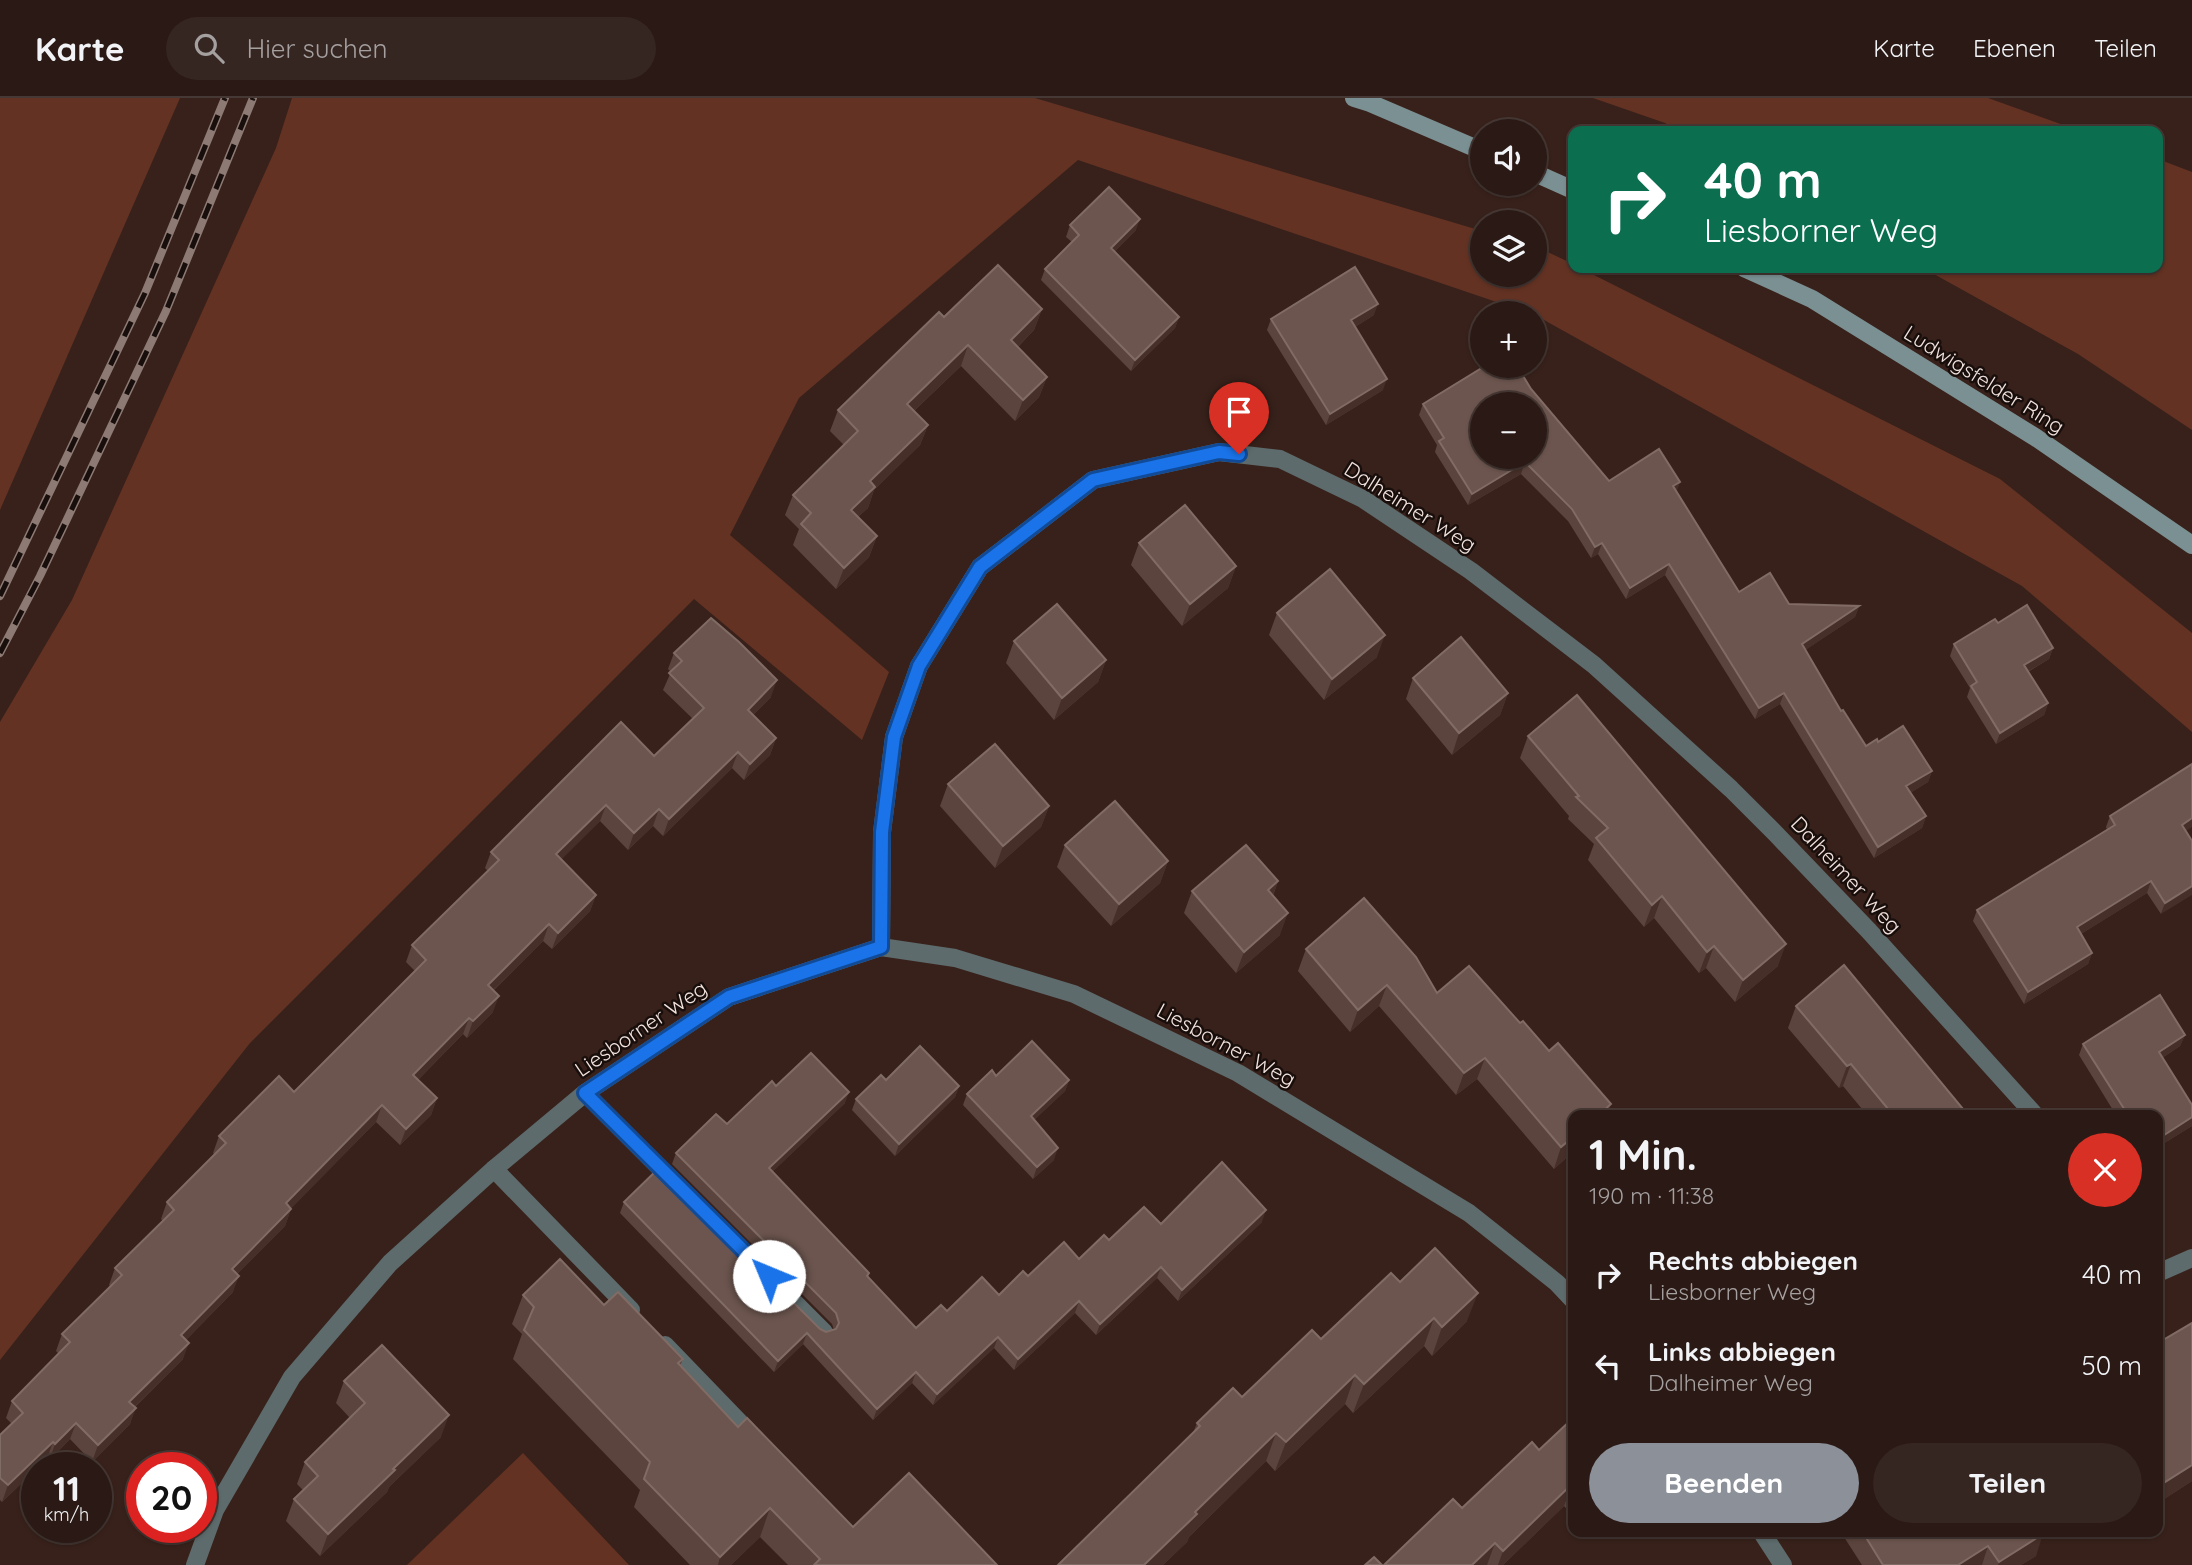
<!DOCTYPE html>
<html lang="de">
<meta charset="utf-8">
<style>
body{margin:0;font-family:Quicksand,sans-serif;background:#362622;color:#f1f3f6;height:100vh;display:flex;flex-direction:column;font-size:26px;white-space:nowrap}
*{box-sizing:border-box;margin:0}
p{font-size:23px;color:#a5a0a0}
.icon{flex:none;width:38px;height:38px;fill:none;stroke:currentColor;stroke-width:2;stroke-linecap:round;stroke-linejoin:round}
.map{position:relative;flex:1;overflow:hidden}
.sheet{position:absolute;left:1568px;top:1012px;width:595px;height:427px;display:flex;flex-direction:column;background:#2a1914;border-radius:14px;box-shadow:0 2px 5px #0004,0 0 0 2px #463834}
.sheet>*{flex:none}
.top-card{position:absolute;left:1568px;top:28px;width:595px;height:147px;border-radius:14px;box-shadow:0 2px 5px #0004,0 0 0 2px #463834;background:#0b6e4f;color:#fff;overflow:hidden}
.fabs{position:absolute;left:1470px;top:21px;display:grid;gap:14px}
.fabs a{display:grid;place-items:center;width:77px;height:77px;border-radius:50%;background:#2a1914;box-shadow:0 2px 5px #0004,0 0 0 2px #463834;font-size:35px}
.speed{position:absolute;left:21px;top:1354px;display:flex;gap:14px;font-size:35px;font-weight:700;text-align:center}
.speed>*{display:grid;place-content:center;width:91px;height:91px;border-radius:50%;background:#2a1914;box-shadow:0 2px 5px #0004,0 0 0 2px #463834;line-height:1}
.speed small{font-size:18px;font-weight:400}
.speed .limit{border:10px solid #d22;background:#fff;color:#111}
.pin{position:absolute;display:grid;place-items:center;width:60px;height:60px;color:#fff;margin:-72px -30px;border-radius:50% 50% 50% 0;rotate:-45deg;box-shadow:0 0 7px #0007}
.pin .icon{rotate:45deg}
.me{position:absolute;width:77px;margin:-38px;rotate:315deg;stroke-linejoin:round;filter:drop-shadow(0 0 5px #0008)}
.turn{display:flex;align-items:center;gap:24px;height:147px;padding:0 21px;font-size:32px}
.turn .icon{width:91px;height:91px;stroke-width:2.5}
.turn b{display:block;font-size:49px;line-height:60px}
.round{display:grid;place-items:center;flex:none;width:74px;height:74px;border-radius:37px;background:#362622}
.overview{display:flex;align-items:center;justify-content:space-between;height:119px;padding:0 21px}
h1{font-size:42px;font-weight:700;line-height:52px}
.primary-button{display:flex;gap:14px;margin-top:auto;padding:14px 21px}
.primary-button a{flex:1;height:80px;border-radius:42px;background:#8c9099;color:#fff;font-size:28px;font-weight:700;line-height:80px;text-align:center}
.primary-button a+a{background:#362622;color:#f1f3f6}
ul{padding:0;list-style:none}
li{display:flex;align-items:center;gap:21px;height:91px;padding:0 21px}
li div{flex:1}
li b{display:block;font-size:26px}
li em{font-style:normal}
header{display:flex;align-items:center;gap:42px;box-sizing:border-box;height:98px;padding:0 35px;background:#2a1914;border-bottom:2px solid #463834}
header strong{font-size:33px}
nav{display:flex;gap:38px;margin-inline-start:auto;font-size:24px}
.search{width:490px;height:63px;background:#362622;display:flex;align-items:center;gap:18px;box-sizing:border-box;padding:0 24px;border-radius:38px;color:#a5a0a0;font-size:26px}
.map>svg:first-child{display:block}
.green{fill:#633223}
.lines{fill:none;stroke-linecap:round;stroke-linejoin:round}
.lane{stroke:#5d6b6c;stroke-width:18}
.street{stroke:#5d6b6c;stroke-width:18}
.secondary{stroke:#7a9092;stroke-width:18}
.rail-casing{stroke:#8d7a74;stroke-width:8}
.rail{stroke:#180e0b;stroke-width:5;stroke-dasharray:16;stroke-linecap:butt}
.wall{fill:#5b443d}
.shaded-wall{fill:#462f28}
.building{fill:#6c554e;stroke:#816b65;stroke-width:2;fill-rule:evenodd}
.route-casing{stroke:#114b97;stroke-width:18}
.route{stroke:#1a73e8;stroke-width:12}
.labels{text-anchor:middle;stroke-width:5;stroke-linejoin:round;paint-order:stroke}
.street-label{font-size:21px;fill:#f3e3de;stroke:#180e0b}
</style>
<header>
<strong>Karte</strong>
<div class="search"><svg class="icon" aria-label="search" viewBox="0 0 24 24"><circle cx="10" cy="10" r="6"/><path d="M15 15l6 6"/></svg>Hier suchen</div>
<nav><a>Karte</a><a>Ebenen</a><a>Teilen</a></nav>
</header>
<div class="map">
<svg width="2192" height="1467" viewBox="0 0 2192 1467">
<rect width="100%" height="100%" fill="#38211b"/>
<g class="green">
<polygon points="0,0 180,0 0,412"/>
<polygon points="292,0 1035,0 1482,133 1482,177 1535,177 1535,148 1573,166 1573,170 1580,170 2000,381 2192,535 2192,634 2022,488 1535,217 1535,215 1529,215 1078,62 799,300 730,437 889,574 862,642 694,501 250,945 0,1262 0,624 72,502 276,50"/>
<polygon points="1593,0 1988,0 2080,33 1679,33 1665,25"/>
<polygon points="2158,61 2192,74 2192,332 2078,256 1923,170 2158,170"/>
<polygon points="523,1355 629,1467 407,1467"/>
</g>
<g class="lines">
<g class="lane">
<polyline points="585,995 824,1234"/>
<polyline points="494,1071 631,1212"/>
<polyline points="665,1247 747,1332"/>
</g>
<g class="street">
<polyline points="881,849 882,734 894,639 919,568 980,469 1093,382 1219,354 1280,361 1363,401 1471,473 1594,567 1731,691 1776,736 1869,833 2035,1017"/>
<polyline points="2158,1175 2192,1160"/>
<polyline points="1761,1433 1783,1467"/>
<polyline points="195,1467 215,1412 292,1279 390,1165 494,1071 585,995 729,899 881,849 955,860 1074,896 1238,975 1469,1115 1557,1185 1573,1202"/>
</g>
<g class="secondary">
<polyline points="1354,0 1370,5 1482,53"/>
<polyline points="1535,75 1573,92"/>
<polyline points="1744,170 1812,201 2035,339 2192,447"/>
</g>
<defs>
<g id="rail">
<polyline points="0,498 145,195 225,0"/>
<polyline points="0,555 40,478 166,213 253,0"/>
</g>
</defs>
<use href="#rail" class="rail-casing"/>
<use href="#rail" class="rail"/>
</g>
<g class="wall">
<polygon points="1070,127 1136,132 1114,154 1179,219 1175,230 1131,273 1041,182 1045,171 1072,144 1066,139"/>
<polygon points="1042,211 1034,232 1018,249 1047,279 1039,299 1015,323 961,268 914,313 928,327 920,347 874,392 868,410 858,419 877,438 869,459 836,491 793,447 799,431 785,417 793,397 844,347 830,333 838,312 944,219"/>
<polygon points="1374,217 1355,229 1383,292 1326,327 1267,232 1271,221"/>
<polygon points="1531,291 1609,383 1680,384 1676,393 1739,494 1789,506 1859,508 1855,519 1805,552 1841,613 1866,648 1878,644 1932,673 1928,684 1910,695 1926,718 1922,730 1874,760 1780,606 1755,621 1665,477 1626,501 1598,456 1591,460 1568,423 1521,376 1468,407 1435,354 1437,347 1419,317 1423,306"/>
<polygon points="1139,445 1236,468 1228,490 1182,528 1131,467"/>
<polygon points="1277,515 1377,559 1324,602 1269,537"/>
<polygon points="1998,525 2053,550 2049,561 2028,574 2048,605 2044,617 1996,646 1967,599 1970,590 1950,558 1954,546"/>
<polygon points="1014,543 1106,562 1098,584 1054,622 1006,565"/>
<polygon points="674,555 771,599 753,617 776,640 770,657 744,682 732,670 663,738 653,728 628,752 600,723 561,761 596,797 590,813 552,851 543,843 494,892 493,914 467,940 463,936 418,982 437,1000 431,1017 400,1047 376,1024 291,1110 291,1111 285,1128 237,1176 233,1194 186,1242 183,1261 135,1309 130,1326 92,1364 70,1341 49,1363 47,1361 2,1404 0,1402 0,1337 12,1326 6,1320 12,1303 59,1256 56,1253 62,1236 110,1188 109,1187 115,1170 163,1123 161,1121 167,1104 215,1057 213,1055 219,1038 294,994 415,873 406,864 412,847 488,773 485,770 491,754 654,658 693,621 663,592 671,574 668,571"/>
<polygon points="1413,580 1508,595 1500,617 1452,657 1406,601"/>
<polygon points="1528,638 1778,868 1735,904 1706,870 1699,875 1654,820 1644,829 1588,762 1594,746 1568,721 1569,718 1520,660"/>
<polygon points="948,686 1049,708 1041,729 995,770 940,708"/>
<polygon points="2110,718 2186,733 2192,743 2161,816 2147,795 2081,836 2092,855 2088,866 2024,906 1973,823 1977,812 2107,732 2106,729"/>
<polygon points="1065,747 1168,763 1160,785 1111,828 1057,769"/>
<polygon points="1278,783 1273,798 1280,837 1236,875 1184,815 1192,793"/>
<polygon points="1306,851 1437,895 1520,925 1549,953 1573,1054 1554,1071 1477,981 1456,997 1379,908 1350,934 1298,873"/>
<polygon points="1796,908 1968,1017 1867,1017 1843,988 1839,990 1788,930"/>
<polygon points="2185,937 2180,948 2162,960 2192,1007 2192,1028 2158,1049 2158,1017 2116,1017 2079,957 2083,946"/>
<polygon points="996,978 1069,982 1065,993 1034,1022 1054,1062 1033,1081 963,1007 967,996"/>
<polygon points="886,982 959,988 955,999 895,1058 852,1012 856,1001"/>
<polygon points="776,988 845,1005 772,1074 869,1175 868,1179 916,1230 947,1213 999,1197 1028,1178 1079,1161 1109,1142 1161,1126 1262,1124 1178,1203 1157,1180 1096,1237 1075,1215 1014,1272 994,1250 933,1307 912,1285 873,1322 803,1246 774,1274 620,1115 624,1104 820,1231 826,1234 834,1232 832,1226 672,1066 676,1055 727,1026"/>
<polygon points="1400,1184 1467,1223 1432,1258 1424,1248 1353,1315 1345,1306 1275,1373 1266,1363 1189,1439 1187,1444 1163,1467 1058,1467 1193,1335 1197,1325 1242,1299"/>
<polygon points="523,1197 604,1207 683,1261 680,1268 738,1329 853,1429 997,1467 788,1467 760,1439 731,1467 690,1467 634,1409 640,1392 513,1261 522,1236 512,1226"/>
<polygon points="2192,1225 2192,1383 2158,1405 2158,1245"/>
<polygon points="344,1283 441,1339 389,1389 387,1394 320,1458 286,1423 294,1401 303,1392 297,1386 305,1364 350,1320 336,1305"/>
<polygon points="1573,1320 1573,1418 1564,1408 1503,1467 1384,1467 1539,1352"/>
<polygon points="1846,1433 2041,1433 2036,1458 2021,1467 1862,1467 1844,1439"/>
</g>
<g class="shaded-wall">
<polygon points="1140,121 1136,132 1107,161 1111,150"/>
<polygon points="1378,206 1374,217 1347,234 1351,222"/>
<polygon points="1042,211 1034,232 1004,263 1011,242"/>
<polygon points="1179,219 1175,230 1131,273 1135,262"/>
<polygon points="968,247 961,268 899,327 907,306"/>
<polygon points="1047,279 1039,299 1015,323 1023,302"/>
<polygon points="1387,281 1383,292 1326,327 1330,316"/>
<polygon points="928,327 920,347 874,392 868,410 844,432 851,412 870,383"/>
<polygon points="1525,364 1521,376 1468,407 1472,396"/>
<polygon points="1680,384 1676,395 1673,388"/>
<polygon points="877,438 869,459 836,491 844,470"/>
<polygon points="1602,445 1598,456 1591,460 1595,449"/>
<polygon points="1669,466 1665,477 1626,501 1630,490"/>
<polygon points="1236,468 1228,490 1182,528 1190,506"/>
<polygon points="1859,508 1855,519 1798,557 1802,546"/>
<polygon points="1385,537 1377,559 1324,602 1332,581"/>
<polygon points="2053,550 2049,561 2020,578 2024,567"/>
<polygon points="1106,562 1098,584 1054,622 1062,600"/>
<polygon points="777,582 771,599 742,628 748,612"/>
<polygon points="1508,595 1500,617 1452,657 1459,635"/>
<polygon points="1784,595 1780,606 1755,621 1759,610"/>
<polygon points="2048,605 2044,617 1996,646 2000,635"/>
<polygon points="776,640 770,657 744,682 750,666"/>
<polygon points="738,654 732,670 663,738 669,721"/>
<polygon points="1932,673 1928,684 1902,700 1906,688"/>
<polygon points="606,707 600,723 550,773 556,756"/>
<polygon points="1049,708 1041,729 995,770 1003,748"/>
<polygon points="659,711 653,728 628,752 634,735"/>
<polygon points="1926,718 1922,730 1874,760 1878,749"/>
<polygon points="2192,720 2192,729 2178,738 2182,727"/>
<polygon points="1168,763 1160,785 1111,828 1119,806"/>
<polygon points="1278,783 1270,805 1268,792"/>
<polygon points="2151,783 2147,795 2073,841 2077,829"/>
<polygon points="2192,788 2192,797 2161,816 2165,805"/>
<polygon points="596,797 590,813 552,851 558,835"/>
<polygon points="1662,798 1654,820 1644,829 1652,807"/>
<polygon points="1288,815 1280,837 1236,875 1244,854"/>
<polygon points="549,826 543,843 482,903 488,887"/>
<polygon points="1786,846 1778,868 1735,904 1743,882"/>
<polygon points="1714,848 1706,870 1699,875 1707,854"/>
<polygon points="2092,855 2088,866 2024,906 2028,894"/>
<polygon points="1387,887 1379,908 1350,934 1358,912"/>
<polygon points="499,898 493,914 467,940 473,923"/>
<polygon points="469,920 463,936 407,993 413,977"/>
<polygon points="2185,937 2180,948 2154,965 2159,954"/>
<polygon points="1485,960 1477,981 1456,997 1464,975"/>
<polygon points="1851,966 1843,988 1839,990 1847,968"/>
<polygon points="1069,982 1065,993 1027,1029 1031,1018"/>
<polygon points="959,988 955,999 895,1058 899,1046"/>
<polygon points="849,994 845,1005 765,1081 769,1070"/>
<polygon points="437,1000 431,1017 400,1047 406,1031"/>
<polygon points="1611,1006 1608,1017 1599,1017"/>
<polygon points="382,1007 376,1024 280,1122 286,1105"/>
<polygon points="2192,1019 2192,1028 2158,1049 2158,1041"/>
<polygon points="1573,1039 1573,1054 1554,1071 1561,1049"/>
<polygon points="1058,1050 1054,1062 1033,1081 1037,1069"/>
<polygon points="291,1111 285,1128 226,1187 232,1171"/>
<polygon points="1266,1112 1262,1124 1178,1203 1182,1192"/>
<polygon points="1161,1169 1157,1180 1096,1237 1100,1226"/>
<polygon points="239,1178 233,1194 175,1253 181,1237"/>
<polygon points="1478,1195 1467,1223 1432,1258 1442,1229"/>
<polygon points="1079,1203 1075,1215 1014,1272 1018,1261"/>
<polygon points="1434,1220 1424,1248 1353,1315 1364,1286"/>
<polygon points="807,1235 803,1246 774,1274 778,1263"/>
<polygon points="998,1239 994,1250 933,1307 937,1296"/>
<polygon points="189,1245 183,1261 123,1320 129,1304"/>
<polygon points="916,1274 912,1285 873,1322 877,1311"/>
<polygon points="1355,1277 1345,1306 1275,1373 1286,1344"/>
<polygon points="136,1310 130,1326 92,1364 98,1347"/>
<polygon points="449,1317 441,1339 389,1389 387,1394 320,1458 328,1436 393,1371"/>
<polygon points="76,1325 70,1341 49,1363 55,1346"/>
<polygon points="1276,1335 1266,1363 1189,1439 1187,1444 1163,1467 1144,1467 1195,1414"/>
<polygon points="53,1344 47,1361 2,1404 8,1387"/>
<polygon points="2192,1367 2192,1383 2158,1405 2165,1384"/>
<polygon points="1572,1386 1564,1408 1503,1467 1498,1467 1503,1453"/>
<polygon points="770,1410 760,1439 731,1467 718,1467 720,1459"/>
<polygon points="2043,1436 2036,1458 2021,1467 1998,1467 1999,1464"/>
<polygon points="1495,1445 1487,1467 1472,1467"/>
<polygon points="1988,1448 1982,1467 1958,1467"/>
</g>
<g class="building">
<polygon points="1109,89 1140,121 1111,150 1179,219 1135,262 1045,171 1079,137 1070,127"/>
<polygon points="998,167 1042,211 1011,242 1047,279 1023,302 968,247 907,306 928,327 870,383 875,389 851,412 877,438 844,470 801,426 811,415 793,397 858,333 838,312 939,214 944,219"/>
<polygon points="1355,169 1378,206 1351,222 1387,281 1330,316 1271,221"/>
<path d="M1485 268H1517L1531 291 1609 383 1659 351 1680 384 1673 388 1739 494 1770 475 1789 506 1859 508 1802 546 1841 613 1843 612 1866 648 1877 641 1878 644 1903 628 1932 673 1906 688 1926 718 1878 749 1784 595 1759 610 1669 466 1630 490 1602 445 1595 449 1572 411 1525 364 1472 396 1439 343 1444 340 1423 306ZM1482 306H1535V359H1482Z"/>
<polygon points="1185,407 1236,468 1190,506 1139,445"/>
<polygon points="1330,471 1385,537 1332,581 1277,515"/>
<polygon points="1057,506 1106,562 1062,600 1014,543"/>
<polygon points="2027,507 2053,550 2024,567 2048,605 2000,635 1971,588 1977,584 1954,546 1995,521 1998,525"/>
<polygon points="711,520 739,544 777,582 748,612 776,640 750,666 738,654 669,721 659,711 634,735 606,707 556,756 596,797 558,835 549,826 488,887 499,898 473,923 469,920 413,977 437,1000 406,1031 382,1007 286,1105 291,1111 232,1171 239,1178 181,1237 189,1245 129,1304 136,1310 98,1347 76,1325 55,1346 53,1344 8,1387 0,1380 0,1337 23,1315 12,1303 70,1244 62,1236 122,1177 115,1170 174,1112 167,1104 226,1045 219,1038 279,978 294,994 426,862 412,847 499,762 491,754 621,624 654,658 704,610 669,575 682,563 674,555"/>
<polygon points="1461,539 1508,595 1459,635 1413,580"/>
<polygon points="1577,597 1786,846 1743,882 1714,848 1707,854 1662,798 1652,807 1596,740 1608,730 1576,699 1579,698 1528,638"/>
<polygon points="995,646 1049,708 1003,748 948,686"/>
<polygon points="2192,666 2192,720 2182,727 2192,743 2192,788 2165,805 2151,783 2077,829 2092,855 2028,894 1977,812 2115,727 2110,718"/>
<polygon points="1115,703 1168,763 1119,806 1065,747"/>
<polygon points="1246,747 1278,783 1268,792 1288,815 1244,854 1192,793"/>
<polygon points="1364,800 1416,859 1437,895 1469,868 1520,925 1523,923 1549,953 1558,945 1611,1006 1599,1017 1573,1017 1573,1039 1561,1049 1485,960 1464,975 1387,887 1358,912 1306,851"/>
<polygon points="1844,867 1968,1017 1893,1017 1851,966 1847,968 1796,908"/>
<polygon points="2160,897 2185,937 2159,954 2192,1007 2192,1019 2158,1041 2158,1017 2128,1017 2083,946"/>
<polygon points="1032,943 1069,982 1031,1018 1058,1050 1037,1069 967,996 992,972 996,978"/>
<polygon points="920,948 959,988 899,1046 856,1001 881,977 886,982"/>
<polygon points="811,955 849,994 769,1070 869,1175 867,1178 916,1230 941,1207 947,1213 982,1179 999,1197 1023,1173 1028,1178 1064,1144 1079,1161 1104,1137 1109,1142 1144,1109 1161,1126 1222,1064 1266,1112 1182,1192 1161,1169 1100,1226 1079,1203 1018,1261 998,1239 937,1296 916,1274 877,1311 807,1235 778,1263 624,1104 659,1070 820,1231 826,1234 836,1231 839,1225 836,1215 676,1055 716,1016 727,1026 772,983 776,988"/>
<polygon points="1435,1150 1478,1195 1442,1229 1434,1220 1364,1286 1355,1277 1286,1344 1276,1335 1195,1414 1197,1416 1144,1467 1058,1467 1200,1328 1197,1325 1233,1290 1242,1299 1312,1232 1321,1241 1391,1175 1400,1184"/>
<polygon points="560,1161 604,1207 618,1194 683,1261 678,1265 738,1329 747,1320 853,1429 909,1375 997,1467 814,1467 820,1461 770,1410 720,1459 644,1381 650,1364 524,1232 534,1209 523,1197"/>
<polygon points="2192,1225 2192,1367 2165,1384 2158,1372 2158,1245"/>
<polygon points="382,1247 449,1317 393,1371 395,1372 328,1436 294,1401 318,1378 305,1364 365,1305 344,1283"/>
<polygon points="1573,1320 1573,1387 1572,1386 1503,1453 1495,1445 1472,1467 1384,1467 1453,1401 1462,1410 1532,1344 1539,1352"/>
<polygon points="1862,1433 2041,1433 2043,1436 1999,1464 1988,1448 1958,1467 1883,1467"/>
<polygon points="1374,1459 1382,1467 1365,1467"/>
</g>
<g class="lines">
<defs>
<polyline id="route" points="769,1178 585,995 729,899 881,849 882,734 894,639 919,568 980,469 1093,382 1219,354 1239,356"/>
</defs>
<use href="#route" class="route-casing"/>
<use href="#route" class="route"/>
</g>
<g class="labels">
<g class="street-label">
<text transform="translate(1984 282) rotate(32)" y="7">Ludwigsfelder Ring</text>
<text transform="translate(1410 409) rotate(32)" y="7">Dalheimer Weg</text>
<text transform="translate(1846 777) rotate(47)" y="7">Dalheimer Weg</text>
<text transform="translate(641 931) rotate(-34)" y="7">Liesborner Weg</text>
<text transform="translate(1226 947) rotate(28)" y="7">Liesborner Weg</text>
</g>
</g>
</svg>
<div class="fabs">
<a><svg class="icon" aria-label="sound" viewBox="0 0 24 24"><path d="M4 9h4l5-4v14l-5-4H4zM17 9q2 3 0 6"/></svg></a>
<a><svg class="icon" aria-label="layers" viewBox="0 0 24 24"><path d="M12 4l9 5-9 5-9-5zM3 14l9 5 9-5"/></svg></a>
<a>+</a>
<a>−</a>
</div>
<div class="speed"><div>11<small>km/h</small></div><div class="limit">20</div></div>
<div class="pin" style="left:1239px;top:356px;background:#d93025"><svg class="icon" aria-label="arrive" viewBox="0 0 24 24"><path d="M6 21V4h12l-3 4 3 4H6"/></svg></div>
<svg class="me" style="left:769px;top:1178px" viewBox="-20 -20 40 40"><circle r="19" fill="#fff"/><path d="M0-13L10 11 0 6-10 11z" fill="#1a73e8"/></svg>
<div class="top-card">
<div class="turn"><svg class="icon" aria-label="right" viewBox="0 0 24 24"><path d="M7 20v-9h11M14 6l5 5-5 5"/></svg><div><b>40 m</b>Liesborner Weg</div></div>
</div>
<section class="sheet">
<div class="overview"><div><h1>1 Min.</h1><p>190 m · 11:38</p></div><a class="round" style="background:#d93025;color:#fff"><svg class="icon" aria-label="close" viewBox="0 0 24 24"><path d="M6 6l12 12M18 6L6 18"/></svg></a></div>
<ul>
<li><svg class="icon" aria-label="right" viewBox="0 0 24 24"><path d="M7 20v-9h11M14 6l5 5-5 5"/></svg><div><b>Rechts abbiegen</b><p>Liesborner Weg</p></div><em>40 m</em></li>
<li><svg class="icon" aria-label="left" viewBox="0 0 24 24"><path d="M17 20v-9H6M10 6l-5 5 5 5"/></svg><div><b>Links abbiegen</b><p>Dalheimer Weg</p></div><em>50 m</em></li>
</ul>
<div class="primary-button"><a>Beenden</a><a>Teilen</a></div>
</section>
</div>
